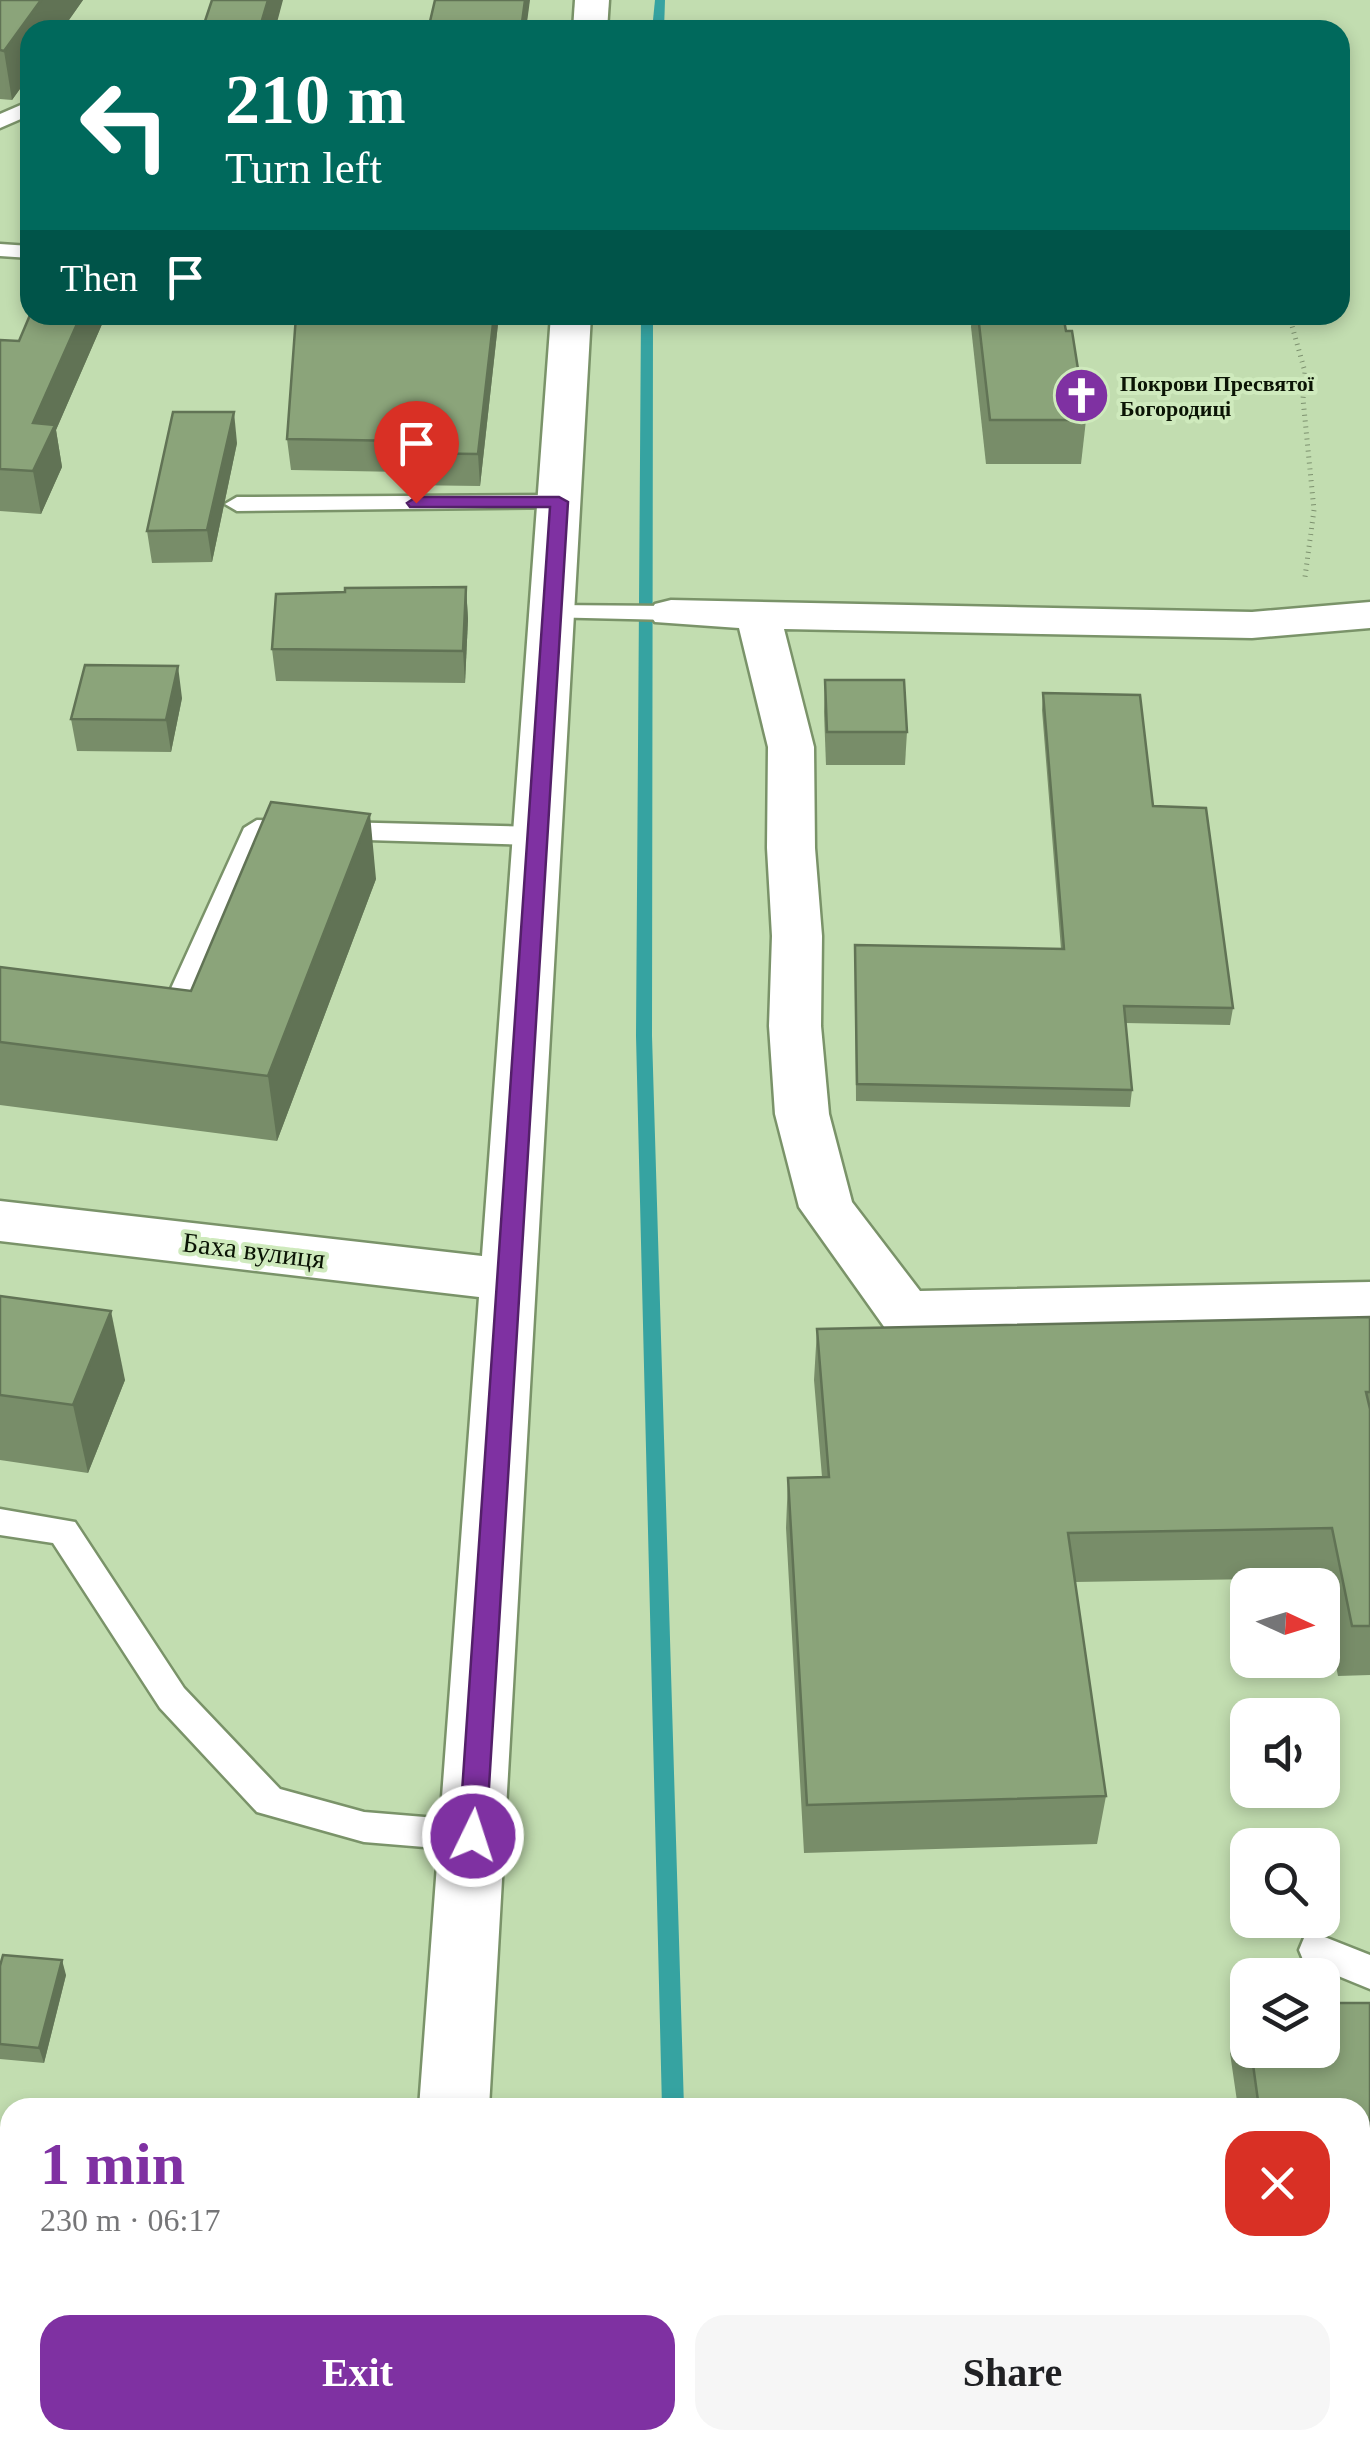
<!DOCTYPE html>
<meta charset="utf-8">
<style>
body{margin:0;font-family:Georgia,serif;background:#f6f6f6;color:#202124;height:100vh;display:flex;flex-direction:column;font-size:38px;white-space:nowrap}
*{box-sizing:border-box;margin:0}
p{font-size:32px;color:#757577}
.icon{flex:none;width:55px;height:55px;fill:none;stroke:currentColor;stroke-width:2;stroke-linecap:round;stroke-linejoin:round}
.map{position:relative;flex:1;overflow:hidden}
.panel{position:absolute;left:0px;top:2098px;width:1370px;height:352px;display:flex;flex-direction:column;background:#fff;border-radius:30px 30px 0 0;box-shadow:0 5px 15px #0003}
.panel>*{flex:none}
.hud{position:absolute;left:20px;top:20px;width:1330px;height:305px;border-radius:30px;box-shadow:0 5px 15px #0003;background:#00695c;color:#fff;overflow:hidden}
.needle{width:65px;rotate:94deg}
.controls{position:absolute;left:1230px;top:1568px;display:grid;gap:20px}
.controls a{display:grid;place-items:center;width:110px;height:110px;border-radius:20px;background:#fff;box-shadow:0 5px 15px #0003;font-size:50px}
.pin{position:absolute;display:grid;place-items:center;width:85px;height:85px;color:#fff;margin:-102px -42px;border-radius:50% 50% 50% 0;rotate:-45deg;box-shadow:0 0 10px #0007}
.pin .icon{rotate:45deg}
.me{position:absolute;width:110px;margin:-55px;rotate:4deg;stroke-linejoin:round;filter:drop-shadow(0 0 8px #0008)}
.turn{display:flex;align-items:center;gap:35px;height:210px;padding:0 40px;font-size:45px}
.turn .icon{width:130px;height:130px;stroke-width:2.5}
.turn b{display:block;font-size:70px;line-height:85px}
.then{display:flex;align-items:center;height:95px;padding:0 40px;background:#0003;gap:20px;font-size:38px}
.round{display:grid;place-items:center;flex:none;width:105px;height:105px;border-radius:30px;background:#f6f6f6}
.head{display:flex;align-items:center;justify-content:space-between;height:170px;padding:0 40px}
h1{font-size:60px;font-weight:800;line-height:75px;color:#7f31a2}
.action{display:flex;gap:20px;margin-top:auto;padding:20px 40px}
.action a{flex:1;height:115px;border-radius:30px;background:#7f31a2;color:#fff;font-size:40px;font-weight:800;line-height:115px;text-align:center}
.action a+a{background:#f6f6f6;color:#202124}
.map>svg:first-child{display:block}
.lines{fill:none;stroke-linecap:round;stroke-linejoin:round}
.stream{fill:#36a3a1;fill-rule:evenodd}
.service-casing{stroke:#7a9369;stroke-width:5}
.minor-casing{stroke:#7a9369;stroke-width:5}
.path{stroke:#7d916f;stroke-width:5;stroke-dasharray:1 5;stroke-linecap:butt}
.service{fill:#fff;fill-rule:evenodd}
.minor{fill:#fff;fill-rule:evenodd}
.wall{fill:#788d69}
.shaded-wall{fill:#617355}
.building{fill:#8ba47a;stroke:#617355;stroke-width:2.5}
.route{fill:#7f31a2;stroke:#532069;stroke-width:2.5}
.labels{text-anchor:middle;stroke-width:8;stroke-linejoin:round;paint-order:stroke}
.far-poi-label{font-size:22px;font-weight:bold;fill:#0b1405;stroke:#cfeabd;text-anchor:start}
.street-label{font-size:28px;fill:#0b1405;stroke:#cfeabd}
</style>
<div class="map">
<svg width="1370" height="2448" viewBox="0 0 1370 2448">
<rect width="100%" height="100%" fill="#c2ddb0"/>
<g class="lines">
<g class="stream">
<polygon points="655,0 665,0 664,30 652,30"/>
<polygon points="641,315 653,315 652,1036 684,2108 662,2108 636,1036"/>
<rect x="670" y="2440" width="24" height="8"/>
</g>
<defs>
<g id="service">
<polygon points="30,101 30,115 0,128 0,114"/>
<polygon points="0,244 30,246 30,258 0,256"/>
<polygon points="559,495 567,497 571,502 567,507 237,511 225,504 237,497"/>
<polygon points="552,605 671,606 683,613 671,620 543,617 540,612 543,607"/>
<polygon points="257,820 537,827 550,836 537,845 266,837 182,1024 172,1027 152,1023 148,1016 152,1009 163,1006 244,828"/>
<polygon points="0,1509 75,1522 184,1688 280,1789 364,1812 473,1821 486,1825 491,1836 486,1847 473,1851 364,1842 257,1812 160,1708 53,1543 0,1535"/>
<polygon points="1317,1934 1370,1955 1370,1989 1304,1962 1299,1950 1304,1938"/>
<polygon points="0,2218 10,2220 10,2258 0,2256"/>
</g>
<g id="minor">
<polygon points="575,0 609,0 607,30 573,30"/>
<polygon points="551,315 591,315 489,2108 419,2108 479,1297 0,1241 0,1201 482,1256"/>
<polygon points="671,600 1252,612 1370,602 1370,628 1252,638 784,629 814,747 815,848 822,936 821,1026 829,1114 852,1202 920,1291 1370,1282 1370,1324 905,1334 885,1328 799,1207 775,1114 769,1026 772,936 767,848 768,747 739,628 655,622 649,613 655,604"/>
<polygon points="395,2440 471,2440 470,2448 394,2448"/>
</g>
</defs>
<use href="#service" class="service-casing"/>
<use href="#minor" class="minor-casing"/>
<polyline class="path" points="1289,315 1305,372 1303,399 1314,510 1305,577"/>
<use href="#service" class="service"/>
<use href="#minor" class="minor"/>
</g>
<g class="wall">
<polygon points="0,0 83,0 12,100 0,99"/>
<polygon points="30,315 132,315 106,315 56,430 62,467 41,514 0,511 0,340 19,341"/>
<polygon points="171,315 270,315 268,322 171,318"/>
<polygon points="499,315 480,486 405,485 404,472 291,470 287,439 377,317"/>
<polygon points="972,315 1063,315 1086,420 1081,464 986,464 971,327"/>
<polygon points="237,443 212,562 152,563 147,531"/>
<polygon points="466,587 468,619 465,683 276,681 272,649"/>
<polygon points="825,680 907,732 905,765 826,765 824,712"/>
<polygon points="1043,693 1153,806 1233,1008 1230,1025 1125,1023 1132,1090 1130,1107 856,1101 855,945 1061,949 1042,710"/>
<polygon points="182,698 171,752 77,751 71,719"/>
<polygon points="376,879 277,1141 0,1105 0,967 191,991"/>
<polygon points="0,1296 125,1380 88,1473 0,1460"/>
<polygon points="1370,1317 1370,1675 1338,1676 1322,1597 1322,1585 1320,1585 1319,1578 1075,1582 1106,1796 1097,1844 804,1853 786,1528 788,1478 822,1477 814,1380 817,1329"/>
<polygon points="0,1966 66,1975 44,2063 0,2059"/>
<polygon points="1244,2003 1248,2003 1248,2050 1322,2050 1322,2003 1370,2003 1370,2448 1285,2448 1284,2440 1360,2440 1360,2108 1238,2108 1230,2053"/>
</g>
<g class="shaded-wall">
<polygon points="41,0 83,0 62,30 30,30 30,75 12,100 4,51"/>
<polygon points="268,0 283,0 275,30 259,30"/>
<polygon points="525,0 530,0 526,30 521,30"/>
<polygon points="81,315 106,315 56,430 62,467 41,514 33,471 33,423"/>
<polygon points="494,315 499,315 480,486 478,454"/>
<polygon points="234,412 237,443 212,562 207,530"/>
<polygon points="466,587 468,619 465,683 463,651"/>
<polygon points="178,666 182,698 171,752 166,720"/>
<polygon points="370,814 376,879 277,1141 268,1076"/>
<polygon points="111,1311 125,1380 88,1473 73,1405"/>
<polygon points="62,1960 66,1975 44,2063 39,2048"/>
</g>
<g class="building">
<polygon points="0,0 41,0 4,51 0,50"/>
<polygon points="212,0 268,0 259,30 202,30"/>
<polygon points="435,0 525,0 521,30 428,30"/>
<polygon points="30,315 81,315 33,423 55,425 33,471 0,469 0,340 19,341"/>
<polygon points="378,315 494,315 478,454 402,453 404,441 287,439 296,316 377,317"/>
<polygon points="978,315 1063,315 1066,331 1072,331 1086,420 990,420"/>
<polygon points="173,412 234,412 207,530 147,531"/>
<polygon points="466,587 463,651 272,649 276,594 345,592 345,588"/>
<polygon points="85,665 178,666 166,720 71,719"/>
<polygon points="825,680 904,680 907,732 827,732"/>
<polygon points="1043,693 1140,695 1153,806 1206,808 1233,1008 1124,1006 1132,1090 857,1084 855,945 1064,949"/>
<polygon points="271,802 370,814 268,1076 0,1042 0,967 191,991"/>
<polygon points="0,1296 111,1311 73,1405 0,1395"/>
<polygon points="1370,1317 1370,1392 1366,1392 1370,1409 1370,1626 1352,1626 1332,1528 1068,1533 1106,1796 807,1805 788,1478 829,1477 817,1329"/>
<polygon points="3,1955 62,1960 39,2048 0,2044 0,1966"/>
<polygon points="1244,2003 1248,2003 1248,2029"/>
<polygon points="1322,2003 1370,2003 1370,2448 1308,2448 1307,2440 1360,2440 1360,2108 1259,2108 1251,2050 1322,2050"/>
</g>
<polygon class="route" points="416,497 559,497 568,502 486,1836 482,1844 473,1847 463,1844 459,1836 550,507 410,507 407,503"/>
<defs>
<symbol id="church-disc" viewBox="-11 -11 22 22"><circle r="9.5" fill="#7f31a2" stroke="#cfeabd"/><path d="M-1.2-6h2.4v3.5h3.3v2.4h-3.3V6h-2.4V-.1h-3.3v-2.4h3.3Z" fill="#fff"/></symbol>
</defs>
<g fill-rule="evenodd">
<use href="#church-disc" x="1050" y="364" width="63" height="63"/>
</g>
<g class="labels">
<g class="far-poi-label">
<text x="1120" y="391">Покрови Пресвятої<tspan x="1120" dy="25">Богородиці</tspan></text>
</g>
<g class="street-label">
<text transform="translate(254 1250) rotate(7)" y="10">Баха вулиця</text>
</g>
</g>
</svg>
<div class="controls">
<a><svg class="needle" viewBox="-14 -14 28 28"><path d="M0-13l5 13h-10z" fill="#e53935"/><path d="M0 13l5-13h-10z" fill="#757577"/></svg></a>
<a><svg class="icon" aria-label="sound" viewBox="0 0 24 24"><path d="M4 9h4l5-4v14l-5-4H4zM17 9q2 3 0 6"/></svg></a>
<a><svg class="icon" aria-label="search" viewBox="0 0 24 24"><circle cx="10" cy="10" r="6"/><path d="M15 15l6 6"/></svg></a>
<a><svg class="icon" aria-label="layers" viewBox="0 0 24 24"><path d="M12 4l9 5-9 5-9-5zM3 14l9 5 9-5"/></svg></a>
</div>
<div class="pin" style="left:416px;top:503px;background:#d93025"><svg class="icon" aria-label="arrive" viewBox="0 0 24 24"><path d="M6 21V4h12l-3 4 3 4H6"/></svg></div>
<svg class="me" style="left:473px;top:1836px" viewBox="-20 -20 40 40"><circle r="17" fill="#7f31a2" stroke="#fff" stroke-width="3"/><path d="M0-11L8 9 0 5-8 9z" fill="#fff"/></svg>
<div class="hud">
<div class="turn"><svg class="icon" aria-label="left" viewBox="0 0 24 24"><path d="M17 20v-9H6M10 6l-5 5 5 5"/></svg><div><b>210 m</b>Turn left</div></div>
<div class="then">Then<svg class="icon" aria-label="arrive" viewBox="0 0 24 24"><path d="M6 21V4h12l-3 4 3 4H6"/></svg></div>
</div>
<section class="panel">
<div class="head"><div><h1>1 min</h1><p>230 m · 06:17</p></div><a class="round" style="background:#d93025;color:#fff"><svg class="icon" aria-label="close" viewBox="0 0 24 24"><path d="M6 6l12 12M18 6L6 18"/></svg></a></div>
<div class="action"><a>Exit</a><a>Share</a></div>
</section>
</div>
